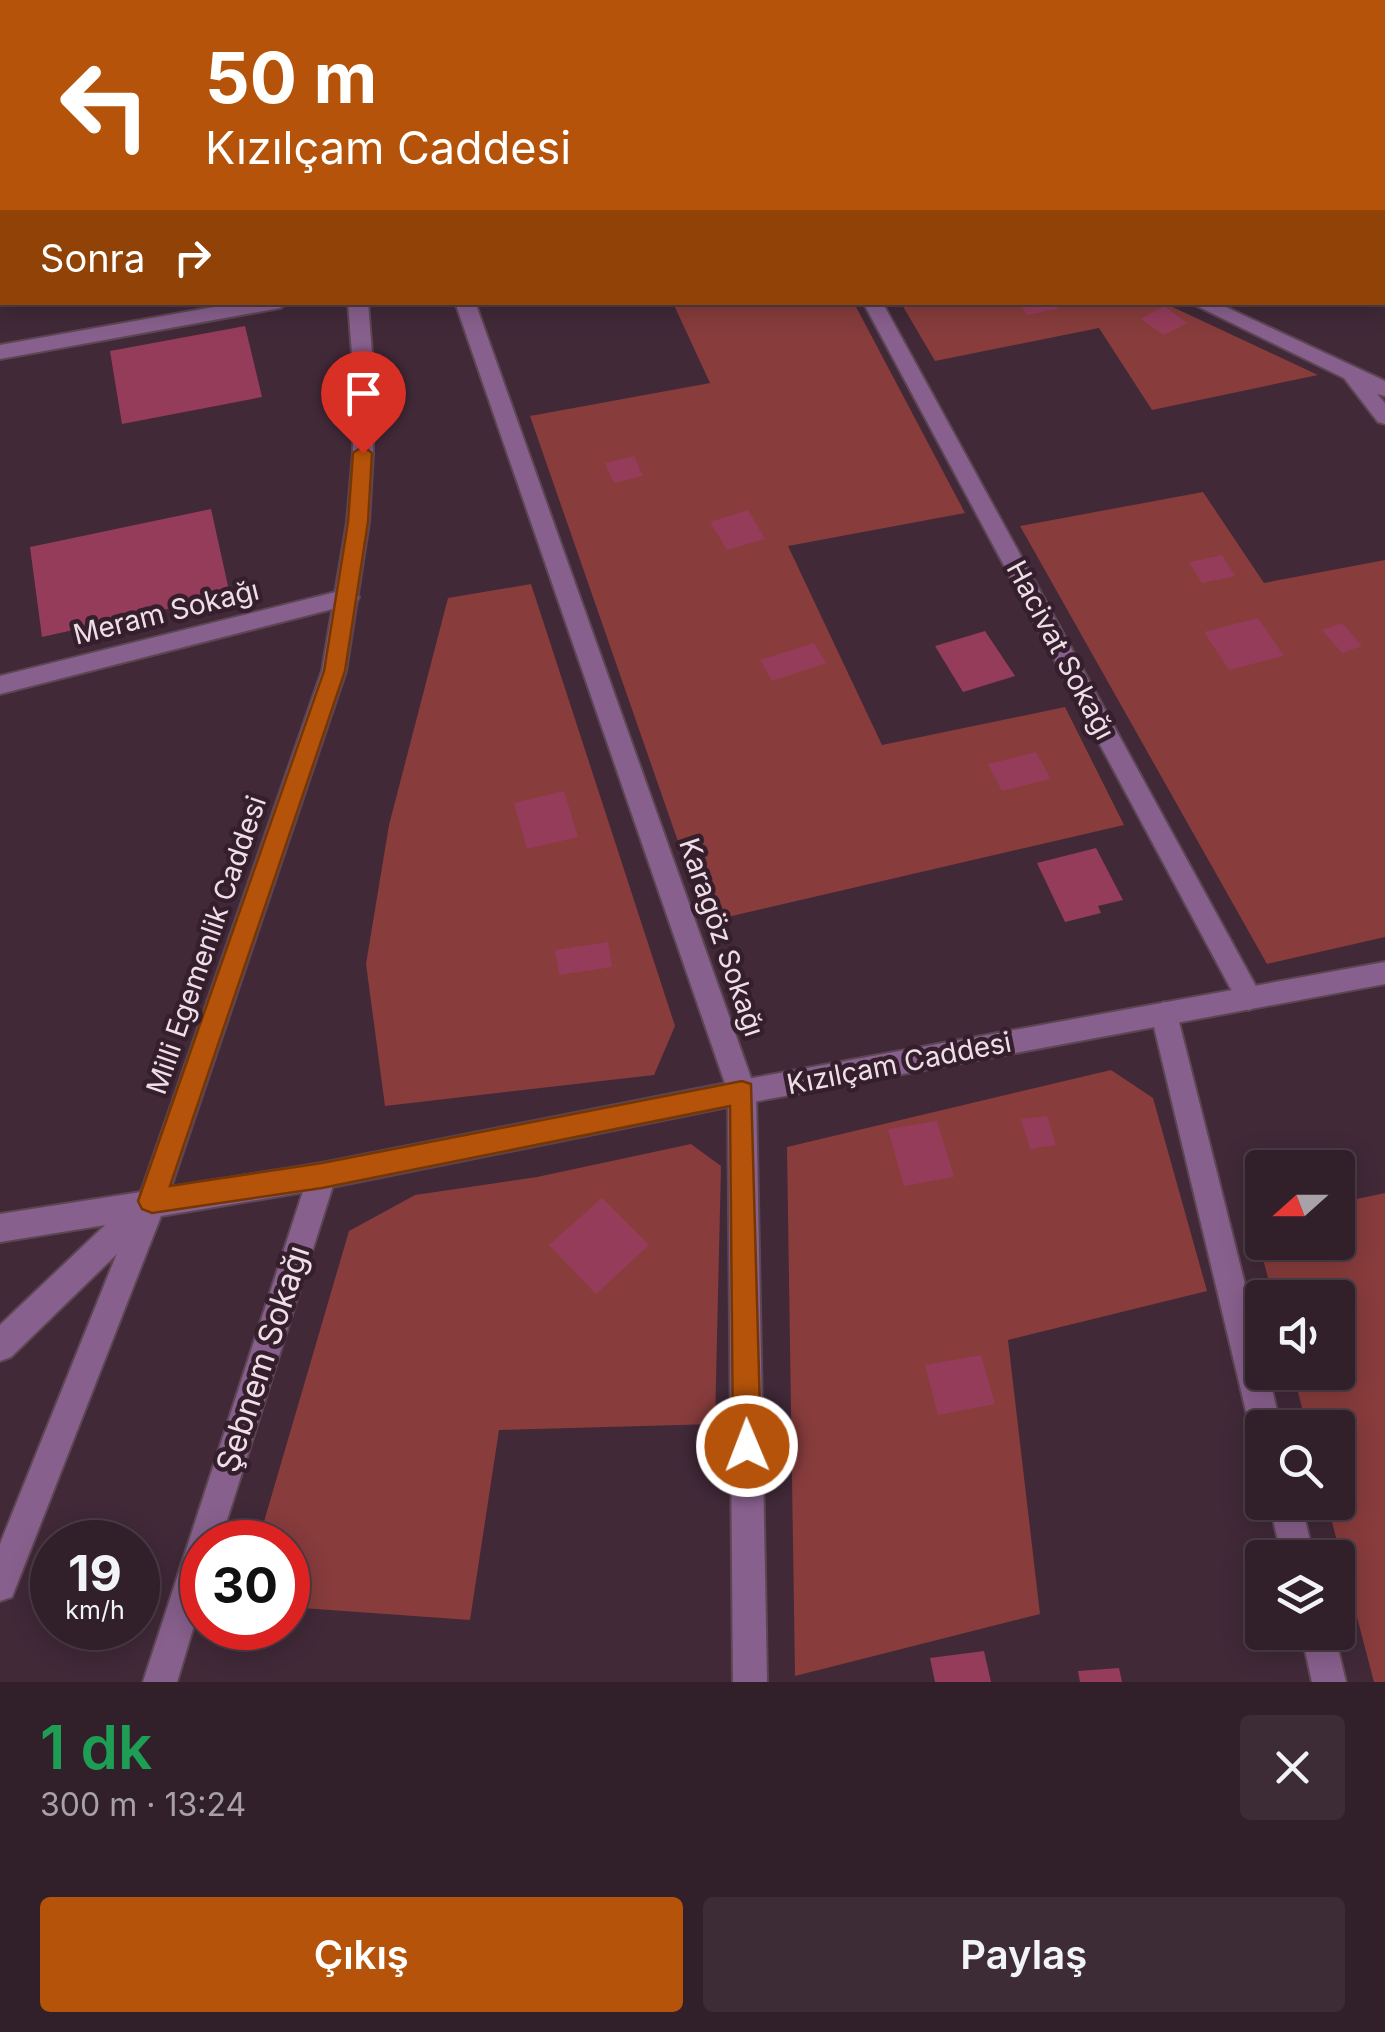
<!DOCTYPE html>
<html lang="tr">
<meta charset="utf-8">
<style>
body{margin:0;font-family:Inter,sans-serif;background:#3d2c36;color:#f1f3f6;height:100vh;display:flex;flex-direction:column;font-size:38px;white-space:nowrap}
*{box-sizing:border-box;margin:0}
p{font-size:32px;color:#a8a2a8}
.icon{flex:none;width:55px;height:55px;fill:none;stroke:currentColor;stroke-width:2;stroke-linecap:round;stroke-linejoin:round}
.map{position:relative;height:1682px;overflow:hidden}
.panel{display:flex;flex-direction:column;background:#311f2a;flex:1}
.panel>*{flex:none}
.guide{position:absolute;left:0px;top:0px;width:1385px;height:305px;box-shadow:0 5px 25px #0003,0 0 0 2px #4c3d47;background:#b45309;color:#fff;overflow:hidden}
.needle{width:65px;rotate:249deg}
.tools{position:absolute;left:1245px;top:1150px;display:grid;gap:20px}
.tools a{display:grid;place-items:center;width:110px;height:110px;border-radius:10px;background:#311f2a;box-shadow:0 5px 25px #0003,0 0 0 2px #4c3d47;font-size:50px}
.speed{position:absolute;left:30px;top:1520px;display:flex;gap:20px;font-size:50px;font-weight:700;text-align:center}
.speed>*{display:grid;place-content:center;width:130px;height:130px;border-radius:50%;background:#311f2a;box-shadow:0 5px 25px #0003,0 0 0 2px #4c3d47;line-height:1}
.speed small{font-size:25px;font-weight:400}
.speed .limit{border:15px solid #d22;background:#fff;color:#111}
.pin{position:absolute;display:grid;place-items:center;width:85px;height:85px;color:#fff;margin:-102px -42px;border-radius:50% 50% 50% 0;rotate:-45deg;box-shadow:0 0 10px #0007}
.pin .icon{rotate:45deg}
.me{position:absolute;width:110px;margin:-55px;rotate:359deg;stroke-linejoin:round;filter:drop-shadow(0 0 8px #0008)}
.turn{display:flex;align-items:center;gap:35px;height:210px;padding:0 40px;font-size:45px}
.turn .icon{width:130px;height:130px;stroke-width:2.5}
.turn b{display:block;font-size:70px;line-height:85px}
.then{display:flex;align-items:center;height:95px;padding:0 40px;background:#0003;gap:20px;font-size:38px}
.round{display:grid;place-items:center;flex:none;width:105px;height:105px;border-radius:10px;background:#3d2c36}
.headline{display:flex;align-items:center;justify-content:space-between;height:170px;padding:0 40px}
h1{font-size:60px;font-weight:600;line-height:75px;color:#1e9e55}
.button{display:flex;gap:20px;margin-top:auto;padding:20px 40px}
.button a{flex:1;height:115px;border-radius:10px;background:#b45309;color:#fff;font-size:40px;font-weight:600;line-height:115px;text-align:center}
.button a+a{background:#3d2c36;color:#f1f3f6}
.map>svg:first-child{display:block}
.green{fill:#883c3c}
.building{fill:#953c5a}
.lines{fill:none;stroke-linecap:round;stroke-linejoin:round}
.minor-casing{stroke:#5d4654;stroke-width:4}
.tertiary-casing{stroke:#5d4654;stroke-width:4}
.minor{fill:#88608d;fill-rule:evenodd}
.tertiary{fill:#88608d;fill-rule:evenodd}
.route{fill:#b45309;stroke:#753606;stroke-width:2.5}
.labels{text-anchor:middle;stroke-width:9;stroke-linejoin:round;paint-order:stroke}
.street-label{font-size:28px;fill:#eedee7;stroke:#361f2d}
.near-street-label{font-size:32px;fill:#eedee7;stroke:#361f2d}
</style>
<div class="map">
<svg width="1385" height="1682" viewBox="0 0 1385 1682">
<rect width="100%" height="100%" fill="#412938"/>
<g class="green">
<polygon points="673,303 854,303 965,513 788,546 882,745 1065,707 1124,825 706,922 530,416 710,383"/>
<polygon points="901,303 1164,303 1318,375 1152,410 1099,328 935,361"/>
<polygon points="1203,492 1264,583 1385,560 1385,937 1267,964 1020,526"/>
<polygon points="531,584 675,1026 654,1075 385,1106 366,964 389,825 448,598"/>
<polygon points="1111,1070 1153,1098 1207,1291 1008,1340 1040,1614 795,1676 787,1147"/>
<polygon points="691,1144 721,1166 715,1424 499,1430 470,1620 288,1607 288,1542 258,1542 349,1231 415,1195 537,1177"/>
<polygon points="1385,1193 1385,1682 1374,1682 1327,1503 1338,1502 1338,1428 1307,1427 1293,1373 1338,1372 1338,1298 1273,1297 1253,1220 1262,1218 1262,1242 1338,1242 1338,1203"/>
</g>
<g class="building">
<polygon points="1019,302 1054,302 1058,309 1027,315"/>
<polygon points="1164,306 1187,323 1164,335 1141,319"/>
<polygon points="245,326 262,397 122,424 110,351"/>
<polygon points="634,456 643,476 614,483 605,463"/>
<polygon points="211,509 230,595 42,637 30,547"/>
<polygon points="748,510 765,539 727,550 710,522"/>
<polygon points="1222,555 1235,576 1202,583 1189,562"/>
<polygon points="1258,618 1284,656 1229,670 1204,632"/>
<polygon points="1342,623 1362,646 1342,653 1322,630"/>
<polygon points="985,631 1015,676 963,692 935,646"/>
<polygon points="814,643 826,663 772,681 760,660"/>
<polygon points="1036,752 1051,779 1002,791 988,764"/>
<polygon points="564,791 578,837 527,849 514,803"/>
<polygon points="1096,848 1123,900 1098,906 1101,913 1065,922 1037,863"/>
<polygon points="608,942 612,967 559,975 555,950"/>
<polygon points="1047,1116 1056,1145 1030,1149 1021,1119"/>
<polygon points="937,1121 954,1177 904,1186 888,1129"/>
<polygon points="602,1198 649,1245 596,1294 549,1245"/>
<polygon points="981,1355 995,1404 938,1415 925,1365"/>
<polygon points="984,1651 991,1682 935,1682 930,1658"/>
<polygon points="1119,1668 1122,1682 1080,1682 1078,1671"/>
</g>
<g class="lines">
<defs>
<g id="minor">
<polygon points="548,0 569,0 570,2 550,2"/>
<rect x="1382" y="69" width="3" height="10"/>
<polygon points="242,302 289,302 280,308 0,359 0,345"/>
<polygon points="455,302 475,302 756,1092 767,1682 733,1682 728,1092"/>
<polygon points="863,302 882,302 1258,990 1262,998 1258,1006 1249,1010 1240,1006"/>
<polygon points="1189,302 1215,302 1385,381 1385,396 1377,394 1385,403 1385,424 1378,422 1344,378"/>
<polygon points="348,589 359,597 356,603 0,694 0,676"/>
<polygon points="1164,1002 1173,1006 1177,1014 1262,1352 1262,1372 1268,1372 1281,1428 1262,1428 1262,1442 1255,1439 1250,1428 1151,1014 1155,1006"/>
<polygon points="322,1163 332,1167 336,1176 220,1542 202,1542 202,1599 177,1682 143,1682 308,1176 312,1167"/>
<polygon points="151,1187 161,1191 165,1201 161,1211 11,1357 0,1361 0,1325 141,1191"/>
<polygon points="1269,1502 1301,1502 1314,1558 1282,1558"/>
<polygon points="1301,1632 1334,1632 1346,1682 1312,1682"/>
</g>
<g id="tertiary">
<polygon points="277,0 293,0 294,2 278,2"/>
<polygon points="1229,0 1246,0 1247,2 1231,2"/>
<rect x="1382" y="175" width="3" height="13"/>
<polygon points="348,302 368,302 374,380 373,453 369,522 346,671 171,1187 322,1163 742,1080 1385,962 1385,984 742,1104 322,1189 161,1216 12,1597 0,1601 0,1544 130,1221 0,1242 0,1214 141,1192 322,671 347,522 353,453 354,380"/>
</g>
</defs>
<use href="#minor" class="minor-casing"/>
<use href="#tertiary" class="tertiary-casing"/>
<use href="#minor" class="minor"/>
<use href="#tertiary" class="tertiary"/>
</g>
<polygon class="route" points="363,446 372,453 368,522 345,671 170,1186 322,1163 742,1081 751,1084 761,1446 757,1456 747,1460 737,1456 733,1446 730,1106 322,1188 152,1213 142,1209 138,1201 324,671 348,522 353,453"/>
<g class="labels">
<g class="street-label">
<text transform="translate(166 612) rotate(-14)" y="10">Meram Sokağı</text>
<text transform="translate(1061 650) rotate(62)" y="10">Hacivat Sokağı</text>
<text transform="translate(722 937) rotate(71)" y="10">Karagöz Sokağı</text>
<text transform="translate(206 945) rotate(-71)" y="10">Milli Egemenlik Caddesi</text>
<text transform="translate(899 1063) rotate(-11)" y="10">Kızılçam Caddesi</text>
</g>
<g class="near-street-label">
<text transform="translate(263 1359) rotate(-72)" y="11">Şebnem Sokağı</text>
</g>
</g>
</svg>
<div class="tools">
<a><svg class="needle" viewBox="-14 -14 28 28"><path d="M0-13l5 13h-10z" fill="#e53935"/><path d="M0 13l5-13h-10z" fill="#a8a2a8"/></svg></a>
<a><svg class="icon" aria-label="sound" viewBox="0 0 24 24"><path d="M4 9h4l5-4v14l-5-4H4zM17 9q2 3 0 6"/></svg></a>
<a><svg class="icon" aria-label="search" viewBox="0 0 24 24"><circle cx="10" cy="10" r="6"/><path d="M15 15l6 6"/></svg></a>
<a><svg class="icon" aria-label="layers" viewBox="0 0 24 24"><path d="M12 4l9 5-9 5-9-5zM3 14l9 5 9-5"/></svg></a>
</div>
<div class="speed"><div>19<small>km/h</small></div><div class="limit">30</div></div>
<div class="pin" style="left:363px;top:453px;background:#d93025"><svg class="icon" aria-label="arrive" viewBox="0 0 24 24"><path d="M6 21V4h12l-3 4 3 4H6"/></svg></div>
<svg class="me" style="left:747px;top:1446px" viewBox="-20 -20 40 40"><circle r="17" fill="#b45309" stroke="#fff" stroke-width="3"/><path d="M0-11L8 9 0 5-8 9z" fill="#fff"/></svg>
<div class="guide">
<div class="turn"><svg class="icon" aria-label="left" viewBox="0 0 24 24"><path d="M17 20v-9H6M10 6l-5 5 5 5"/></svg><div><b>50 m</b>Kızılçam Caddesi</div></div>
<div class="then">Sonra<svg class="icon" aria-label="right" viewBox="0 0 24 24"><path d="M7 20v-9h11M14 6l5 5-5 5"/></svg></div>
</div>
</div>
<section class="panel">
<div class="headline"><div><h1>1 dk</h1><p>300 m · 13:24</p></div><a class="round"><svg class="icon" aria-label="close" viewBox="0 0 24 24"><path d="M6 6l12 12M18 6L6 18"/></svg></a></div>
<div class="button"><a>Çıkış</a><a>Paylaş</a></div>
</section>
